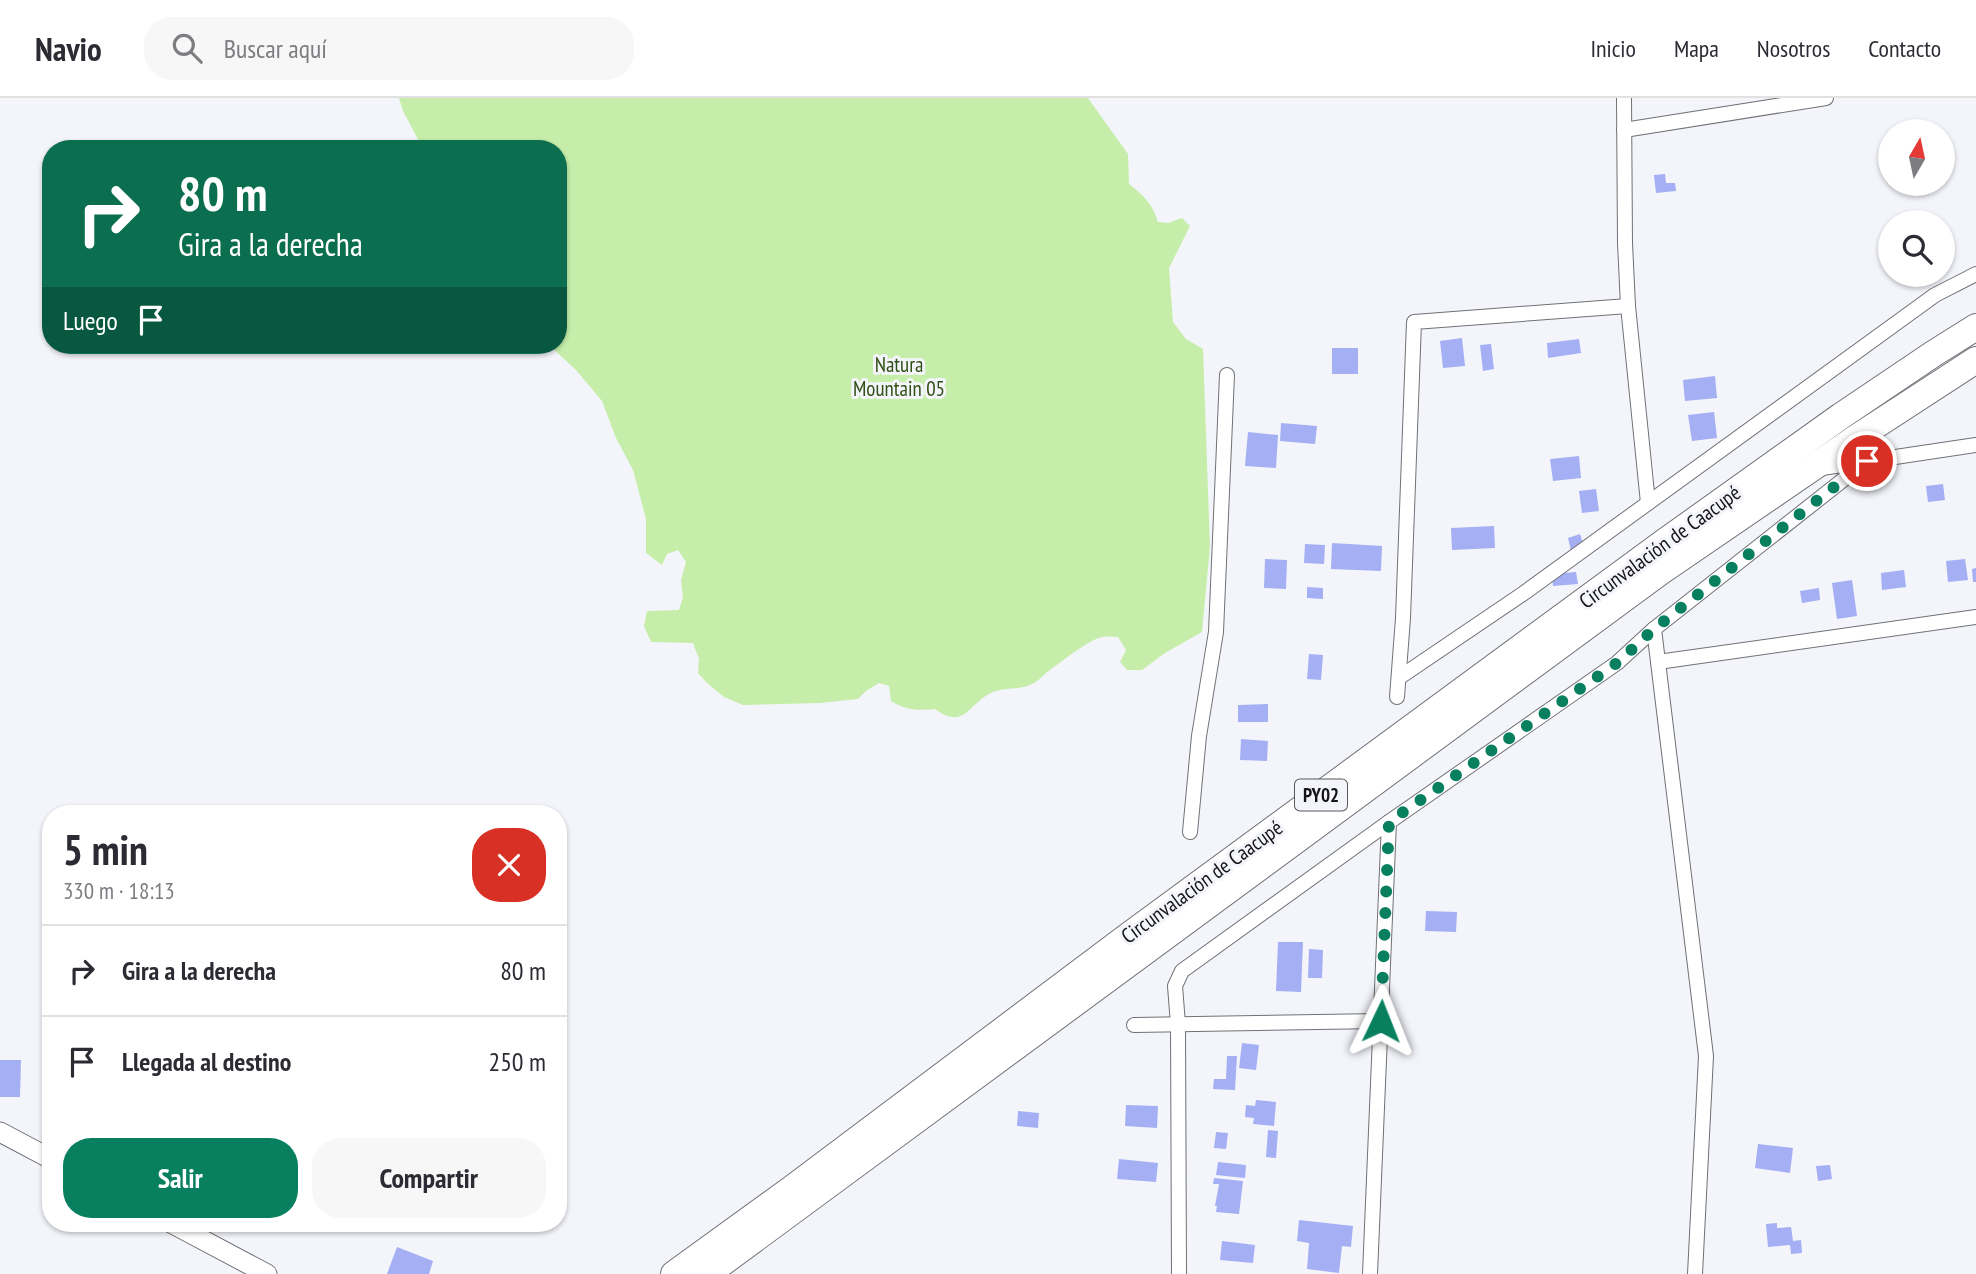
<!DOCTYPE html>
<html lang="es">
<meta charset="utf-8">
<style>
body{margin:0;font-family:"PT Sans Narrow",sans-serif;background:#f7f7f7;color:#2b2b33;height:100vh;display:flex;flex-direction:column;font-size:26px;white-space:nowrap}
*{box-sizing:border-box;margin:0}
p{font-size:23px;color:#7c7c81}
.icon{flex:none;width:38px;height:38px;fill:none;stroke:currentColor;stroke-width:2;stroke-linecap:round;stroke-linejoin:round}
.map{position:relative;flex:1;overflow:hidden}
.panel{position:absolute;left:42px;top:707px;width:525px;height:427px;display:flex;flex-direction:column;background:#fff;border-radius:28px;box-shadow:0 2px 5px #0004}
.panel>*{flex:none}
.guide{position:absolute;left:42px;top:42px;width:525px;height:214px;border-radius:28px;box-shadow:0 2px 5px #0004;background:#0b6e4f;color:#fff;overflow:hidden}
.needle{width:46px;rotate:9deg}
.controls{position:absolute;left:1878px;top:21px;display:grid;gap:14px}
.controls a{display:grid;place-items:center;width:77px;height:77px;border-radius:50%;background:#fff;box-shadow:0 2px 5px #0004;font-size:35px}
.pin{position:absolute;display:grid;place-items:center;width:60px;height:60px;color:#fff;margin:-30px;border:4px solid #fff;border-radius:50%;box-shadow:0 2px 7px #0007}
.me{position:absolute;width:77px;margin:-38px;rotate:2deg;stroke-linejoin:round;filter:drop-shadow(0 0 5px #0008)}
.turn{display:flex;align-items:center;gap:24px;height:147px;padding:0 21px;font-size:32px}
.turn .icon{width:91px;height:91px;stroke-width:2.5}
.turn b{display:block;font-size:49px;line-height:60px}
.then{display:flex;align-items:center;height:66px;padding:0 21px;background:#0003;gap:14px;font-size:26px}
.round{display:grid;place-items:center;flex:none;width:74px;height:74px;border-radius:28px;background:#f7f7f7}
.summary{display:flex;align-items:center;justify-content:space-between;height:119px;padding:0 21px}
h1{font-size:42px;font-weight:800;line-height:52px}
.primary-button{display:flex;gap:14px;margin-top:auto;padding:14px 21px}
.primary-button a{flex:1;height:80px;border-radius:28px;background:#08805f;color:#fff;font-size:28px;font-weight:800;line-height:80px;text-align:center}
.primary-button a+a{background:#f7f7f7;color:#2b2b33}
ul{padding:0;list-style:none}
li{display:flex;align-items:center;gap:21px;height:91px;padding:0 21px;border-top:2px solid #e1e1e2}
li div{flex:1}
li b{display:block;font-size:26px}
li em{font-style:normal}
header{display:flex;align-items:center;gap:42px;box-sizing:border-box;height:98px;padding:0 35px;background:#fff;border-bottom:2px solid #e1e1e2}
header strong{font-size:33px}
nav{display:flex;gap:38px;margin-inline-start:auto;font-size:24px}
.search{width:490px;height:63px;background:#f7f7f7;display:flex;align-items:center;gap:18px;box-sizing:border-box;padding:0 24px;border-radius:28px;color:#7c7c81;font-size:26px}
.map>svg:first-child{display:block}
.green{fill:#c6eeaa}
.building{fill:#a4aff4}
.lines{fill:none;stroke-linecap:round;stroke-linejoin:round}
.street-casing{stroke:#707177;stroke-width:16}
.secondary-casing{stroke:#707177;stroke-width:21}
.highway-casing{stroke:#707177;stroke-width:28}
.street{stroke:#fff;stroke-width:14}
.secondary{stroke:#fff;stroke-width:19}
.highway{stroke:#fff;stroke-width:26}
.route{stroke:#08805f;stroke-width:12;stroke-dasharray:0 21.6}
.labels{text-anchor:middle;stroke-width:6;stroke-linejoin:round;paint-order:stroke}
.shield{fill:#f3f5fb;stroke:#57585b;stroke-width:2}
.shield-label{font-size:19px;font-weight:bold;fill:#141417}
.park-label{font-size:21px;fill:#315015;stroke:#f3f5fb}
.street-label{font-size:21px;fill:#141417;stroke:#f3f5fb}
</style>
<header>
<strong>Navio</strong>
<div class="search"><svg class="icon" aria-label="search" viewBox="0 0 24 24"><circle cx="10" cy="10" r="6"/><path d="M15 15l6 6"/></svg>Buscar aquí</div>
<nav><a>Inicio</a><a>Mapa</a><a>Nosotros</a><a>Contacto</a></nav>
</header>
<div class="map">
<svg width="1976" height="1176" viewBox="0 0 1976 1176">
<rect width="100%" height="100%" fill="#f3f5fb"/>
<path class="green" d="M399 0H1088L1128 56 1129 86C1143 97 1153 106 1158 124L1168 125 1182 120 1190 128 1169 170 1173 224 1186 241 1203 251 1210 449 1202 534 1165 555 1142 572H1127L1120 564 1126 552 1118 539C1113 539 1107 538 1102 539 1088 542 1060 565 1047 574 1042 579 1037 584 1030 587 1018 592 1005 589 993 594 968 605 965 633 935 611 918 613 906 612 891 603L889 588 879 585 866 593 858 601 820 605 743 607 724 599 707 585 698 575 699 561 693 545 651 544 644 528 647 513 679 512 683 499 681 482 686 464 678 452 667 456 662 467 646 455V421L633 372 616 340 602 303 576 272 549 247H558V51H423L403 13Z"/>
<g class="building">
<polygon points="1665,76 1666,85 1675,85 1676,93 1656,95 1654,77"/>
<polygon points="1462,240 1465,268 1443,270 1440,243"/>
<polygon points="1579,241 1581,255 1548,260 1547,245"/>
<polygon points="1491,246 1494,271 1483,273 1480,247"/>
<rect x="1332" y="250" width="26" height="26"/>
<polygon points="1715,278 1717,300 1685,303 1683,282"/>
<polygon points="1714,314 1717,340 1692,343 1688,317"/>
<polygon points="1281,325 1317,328 1315,346 1280,343"/>
<polygon points="1248,334 1278,337 1276,370 1245,368"/>
<polygon points="1579,358 1581,380 1553,383 1550,361"/>
<polygon points="1943,386 1945,402 1928,404 1926,388"/>
<polygon points="1596,391 1599,413 1582,415 1579,393"/>
<polygon points="1494,428 1495,450 1452,452 1451,430"/>
<polygon points="1580,436 1584,449 1571,453 1568,440"/>
<polygon points="1332,445 1382,448 1381,473 1331,471"/>
<polygon points="1305,446 1325,447 1324,466 1304,465"/>
<polygon points="1265,461 1287,462 1286,491 1264,490"/>
<polygon points="1965,461 1968,482 1948,484 1946,463"/>
<polygon points="1976,470 1976,484 1973,484 1972,471"/>
<polygon points="1904,472 1906,489 1882,492 1881,475"/>
<polygon points="1576,474 1578,486 1553,488 1552,476"/>
<polygon points="1852,482 1857,518 1837,521 1832,485"/>
<polygon points="1307,489 1323,490 1323,501 1307,500"/>
<polygon points="1819,490 1820,502 1802,505 1800,493"/>
<polygon points="1309,556 1323,557 1321,582 1307,581"/>
<polygon points="1268,606 1268,624 1238,624 1238,607"/>
<polygon points="1241,641 1268,643 1267,663 1240,662"/>
<polygon points="1426,813 1457,814 1456,834 1425,833"/>
<polygon points="1278,844 1303,844 1301,894 1276,893"/>
<polygon points="1309,851 1323,852 1322,880 1308,880"/>
<polygon points="1242,945 1259,947 1256,972 1239,970"/>
<polygon points="1227,958 1237,958 1235,992 1213,991 1214,981 1226,981"/>
<polygon points="0,962 21,962 20,999 0,999"/>
<polygon points="43,988 51,989 51,1022 42,1022"/>
<polygon points="1256,1002 1276,1004 1274,1028 1253,1026 1254,1020 1245,1019 1246,1007 1255,1008"/>
<polygon points="1126,1007 1158,1008 1157,1030 1125,1028"/>
<polygon points="1018,1013 1039,1015 1038,1030 1017,1028"/>
<polygon points="1268,1032 1278,1033 1276,1060 1266,1059"/>
<polygon points="1216,1034 1228,1035 1226,1051 1214,1050"/>
<polygon points="1758,1046 1793,1050 1790,1075 1755,1070"/>
<polygon points="1119,1061 1158,1065 1156,1084 1117,1081"/>
<polygon points="1218,1064 1246,1067 1245,1080 1216,1077"/>
<polygon points="1830,1067 1832,1081 1818,1083 1816,1068"/>
<polygon points="1214,1080 1243,1083 1239,1116 1216,1114 1217,1108 1215,1108 1219,1086 1213,1086"/>
<polygon points="1299,1122 1353,1128 1351,1149 1342,1148 1339,1175 1307,1171 1309,1145 1297,1143"/>
<polygon points="232,1125 244,1125 244,1130 232,1129"/>
<polygon points="1777,1125 1777,1130 1791,1129 1793,1143 1801,1142 1802,1155 1791,1156 1790,1147 1768,1149 1766,1126"/>
<polygon points="1222,1143 1255,1147 1253,1165 1220,1162"/>
<polygon points="397,1149 433,1163 429,1176 387,1176"/>
</g>
<g class="lines">
<defs>
<g id="street">
<polyline points="1624,0 1625,145 1628,208 1648,405"/>
<polyline points="1624,32 1826,0"/>
<polyline points="1822,370 1976,347"/>
<polyline points="1654,531 1706,958 1695,1176"/>
<polyline points="1658,564 1976,519"/>
<polyline points="1400,579 1524,495 1935,197 1976,176"/>
<polyline points="1397,599 1403,520 1414,224 1628,208"/>
<polyline points="1190,734 1199,638 1216,534 1227,277"/>
<polyline points="1134,927 1381,923"/>
<polyline points="1179,1176 1178,926 1175,888 1182,873 1389,724 1617,565 1654,531 1867,363"/>
<polyline points="1370,1176 1389,724"/>
</g>
<g id="secondary">
<polyline points="0,1034 51,1061"/>
<polyline points="171,1125 267,1176"/>
</g>
<g id="highway">
<polyline points="674,1176 790,1092 1127,839 1663,445 1841,318 1933,256 1976,229"/>
<polyline points="707,1176 1660,474 1853,342 1976,262"/>
</g>
</defs>
<use href="#street" class="street-casing"/>
<use href="#secondary" class="secondary-casing"/>
<use href="#highway" class="highway-casing"/>
<use href="#street" class="street"/>
<use href="#secondary" class="secondary"/>
<use href="#highway" class="highway"/>
</g>
<g class="lines">
<polyline class="route" points="1381,923 1389,724 1617,565 1654,531 1867,363"/>
</g>
<g class="labels">
<rect class="shield" x="1295" y="681.5" width="52" height="31" rx="5"/>
<g class="shield-label">
<text x="1321" y="704">PY02</text>
</g>
<g class="park-label">
<text x="899" y="274">Natura<tspan x="899" dy="24">Mountain 05</tspan></text>
</g>
<g class="street-label">
<text transform="translate(1660 449) rotate(-36)" y="7">Circunvalación de Caacupé</text>
<text transform="translate(1202 784) rotate(-36)" y="7">Circunvalación de Caacupé</text>
</g>
</g>
</svg>
<div class="controls">
<a><svg class="needle" viewBox="-14 -14 28 28"><path d="M0-13l5 13h-10z" fill="#e53935"/><path d="M0 13l5-13h-10z" fill="#7c7c81"/></svg></a>
<a><svg class="icon" aria-label="search" viewBox="0 0 24 24"><circle cx="10" cy="10" r="6"/><path d="M15 15l6 6"/></svg></a>
</div>
<div class="pin" style="left:1867px;top:363px;background:#d93025"><svg class="icon" aria-label="arrive" viewBox="0 0 24 24"><path d="M6 21V4h12l-3 4 3 4H6"/></svg></div>
<svg class="me" style="left:1381px;top:923px" viewBox="-20 -20 40 40"><path d="M0-17L14 15 0 8-14 15z" fill="#08805f" stroke="#fff" stroke-width="4"/></svg>
<div class="guide">
<div class="turn"><svg class="icon" aria-label="right" viewBox="0 0 24 24"><path d="M7 20v-9h11M14 6l5 5-5 5"/></svg><div><b>80 m</b>Gira a la derecha</div></div>
<div class="then">Luego<svg class="icon" aria-label="arrive" viewBox="0 0 24 24"><path d="M6 21V4h12l-3 4 3 4H6"/></svg></div>
</div>
<section class="panel">
<div class="summary"><div><h1>5 min</h1><p>330 m · 18:13</p></div><a class="round" style="background:#d93025;color:#fff"><svg class="icon" aria-label="close" viewBox="0 0 24 24"><path d="M6 6l12 12M18 6L6 18"/></svg></a></div>
<ul>
<li><svg class="icon" aria-label="right" viewBox="0 0 24 24"><path d="M7 20v-9h11M14 6l5 5-5 5"/></svg><div><b>Gira a la derecha</b></div><em>80 m</em></li>
<li><svg class="icon" aria-label="arrive" viewBox="0 0 24 24"><path d="M6 21V4h12l-3 4 3 4H6"/></svg><div><b>Llegada al destino</b></div><em>250 m</em></li>
</ul>
<div class="primary-button"><a>Salir</a><a>Compartir</a></div>
</section>
</div>
